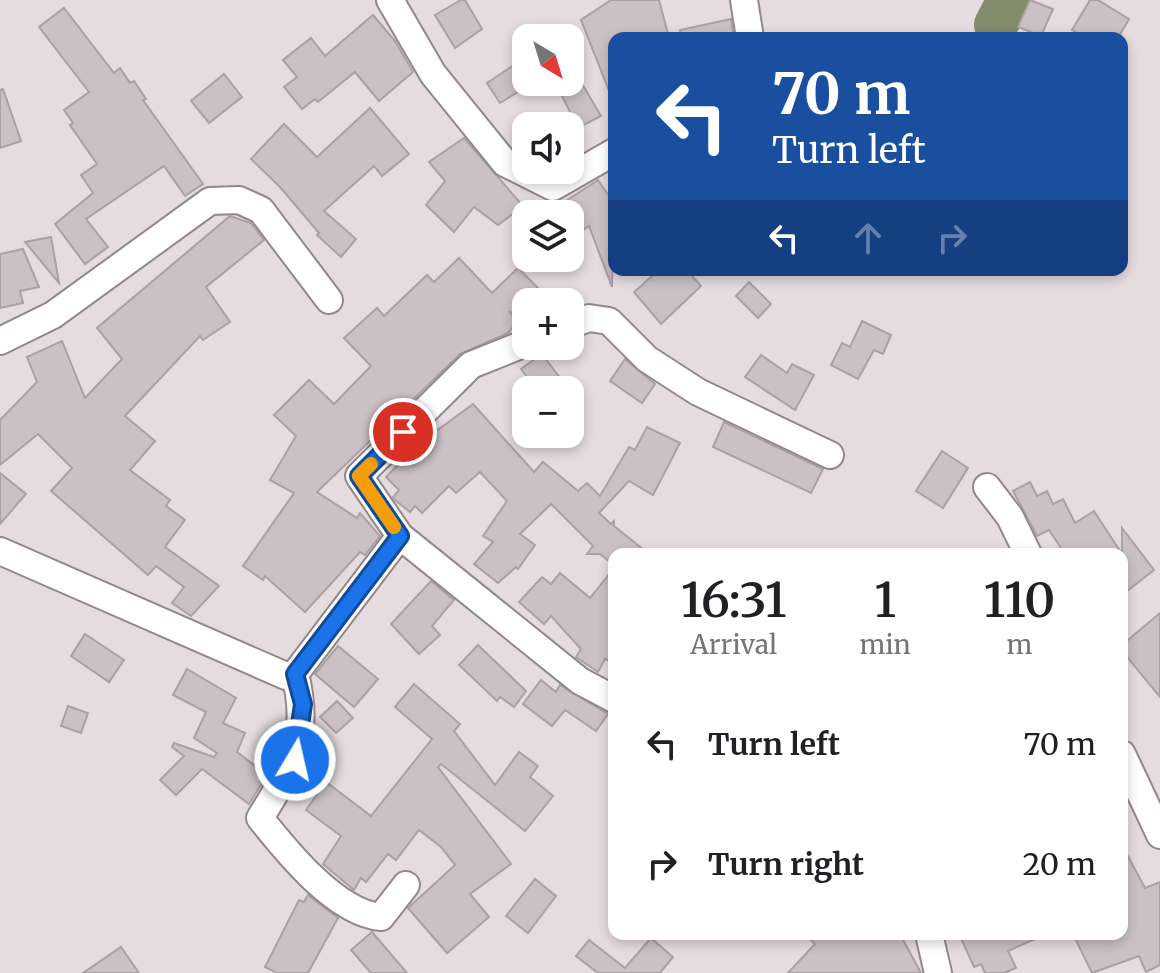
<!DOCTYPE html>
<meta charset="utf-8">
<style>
body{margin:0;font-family:Merriweather,serif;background:#f6f6f6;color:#202124;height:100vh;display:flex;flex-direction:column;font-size:30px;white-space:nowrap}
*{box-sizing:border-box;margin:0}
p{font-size:26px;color:#757577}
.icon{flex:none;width:44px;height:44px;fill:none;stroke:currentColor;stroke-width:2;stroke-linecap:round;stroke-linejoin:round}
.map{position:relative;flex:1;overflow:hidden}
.sheet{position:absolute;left:608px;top:548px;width:520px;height:392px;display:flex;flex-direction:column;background:#fff;border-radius:16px;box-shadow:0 4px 12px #0003}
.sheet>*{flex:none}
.guide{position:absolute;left:608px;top:32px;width:520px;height:244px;border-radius:16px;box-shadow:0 4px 12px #0003;background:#1a4fa0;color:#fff;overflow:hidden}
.needle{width:52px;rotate:142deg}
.fabs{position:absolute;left:512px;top:24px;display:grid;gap:16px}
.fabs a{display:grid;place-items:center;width:72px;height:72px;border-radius:16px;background:#fff;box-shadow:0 4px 12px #0003;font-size:40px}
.pin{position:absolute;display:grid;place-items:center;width:68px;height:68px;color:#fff;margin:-34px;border:4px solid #fff;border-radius:50%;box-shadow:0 2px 8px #0007}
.me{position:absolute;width:88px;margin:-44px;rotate:9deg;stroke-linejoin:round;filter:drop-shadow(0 0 6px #0008)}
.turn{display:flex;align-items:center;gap:28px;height:168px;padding:0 32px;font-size:36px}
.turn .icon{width:104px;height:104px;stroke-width:2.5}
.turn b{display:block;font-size:56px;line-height:68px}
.lanes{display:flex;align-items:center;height:76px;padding:0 32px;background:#0003;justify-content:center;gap:40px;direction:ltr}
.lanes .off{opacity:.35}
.eta{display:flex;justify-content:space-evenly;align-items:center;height:136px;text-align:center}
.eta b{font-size:48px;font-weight:600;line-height:56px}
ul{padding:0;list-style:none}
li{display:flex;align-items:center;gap:24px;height:120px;padding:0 32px}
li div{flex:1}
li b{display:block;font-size:30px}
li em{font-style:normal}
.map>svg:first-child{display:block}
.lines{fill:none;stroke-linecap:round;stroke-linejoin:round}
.river{stroke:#828c6b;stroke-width:44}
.building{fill:#cbc0c3;stroke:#aba0a3;stroke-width:2}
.minor-casing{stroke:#92888b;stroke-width:30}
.minor{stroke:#fff;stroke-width:26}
.route-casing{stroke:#114b97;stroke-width:20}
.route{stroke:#1a73e8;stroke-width:14}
.slow{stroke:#f59e0b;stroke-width:14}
</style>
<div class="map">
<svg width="1160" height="973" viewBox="0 0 1160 973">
<rect width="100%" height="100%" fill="#e6dbde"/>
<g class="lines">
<polyline class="river" points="996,25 1009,0"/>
</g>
<g class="building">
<polygon points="461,0 465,0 482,29 455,48 435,15"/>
<polygon points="611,0 659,0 669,38 614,38 613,101 581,20"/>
<polygon points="1030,0 1053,9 1041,36 1018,27"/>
<polygon points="1090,0 1098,0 1129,19 1118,38 1086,38 1072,30"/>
<polygon points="64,8 114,73 120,68 130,83 134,81 146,99 143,100 203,184 185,196 164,166 86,219 108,247 85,264 55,224 93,193 81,175 97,164 70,125 73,123 64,110 89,92 39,27"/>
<polygon points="373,15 395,41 413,72 379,101 355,72 318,102 315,99 302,109 284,87 297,77 283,60 311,38 325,56"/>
<polygon points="731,19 734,38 681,38 680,30"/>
<polygon points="526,57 526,87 500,103 487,83"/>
<polygon points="224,74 242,97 209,123 191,101"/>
<polygon points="555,82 581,82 601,116 578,128"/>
<polygon points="3,89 21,141 0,148 0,90"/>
<polygon points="370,108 409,154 382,176 374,166 324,211 356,239 341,257 317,235 319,233 280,187 251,159 284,124 317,157"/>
<polygon points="464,138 523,206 498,225 474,207 454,232 426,205 445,181 429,162"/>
<polygon points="598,180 614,203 612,287 589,226 570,239 570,214 546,214"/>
<polygon points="230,216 251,223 264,240 206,287 230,322 203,340 200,336 125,416 155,441 130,470 170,500 166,506 185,520 165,547 219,586 191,616 172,603 184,587 156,566 148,575 51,491 72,468 38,434 0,465 0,420 37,382 27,357 62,341 85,398 122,359 97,328"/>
<polygon points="51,237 59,283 25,242"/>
<polygon points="23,249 39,287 20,291 23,303 0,308 0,254"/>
<polygon points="459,258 492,293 518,268 552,302 526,302 526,323 509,311 517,322 508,333 460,354 317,492 357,518 360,513 380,536 365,555 360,552 305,612 265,576 263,580 243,566 294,493 270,480 296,436 274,415 309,380 334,404 371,366 344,338 377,308 384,316 427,275 434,282"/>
<polygon points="659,270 687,270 701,286 661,324 634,292"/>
<polygon points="749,282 771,304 758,318 736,296"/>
<polygon points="862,321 891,335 883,354 874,350 858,379 831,365 842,343 850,347"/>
<polygon points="542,354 569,390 537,390 521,369"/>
<polygon points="761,355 787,373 792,364 814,375 795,410 745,377"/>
<polygon points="625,359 655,384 642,403 610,381"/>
<polygon points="473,404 534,472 543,462 578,491 587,483 600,496 629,447 635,450 647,427 680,443 653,495 629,481 599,513 611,524 614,521 614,526 649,554 614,554 614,565 600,554 587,554 593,546 551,504 520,534 535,545 518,569 516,567 498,583 474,564 493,542 483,536 507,501 480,472 456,493 449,486 422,513 415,506 410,512 395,500 393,497 399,490 386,477 414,449 411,447 427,431 428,437"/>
<polygon points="724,422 823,469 811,493 713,447"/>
<polygon points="942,451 968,468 943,508 916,491"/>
<polygon points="0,473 26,494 0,524"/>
<polygon points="1030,482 1037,496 1047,491 1053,504 1063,499 1075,523 1094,511 1122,554 1065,554 1049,530 1037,536 1013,491"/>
<polygon points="1122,528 1154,570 1122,595"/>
<polygon points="614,568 614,663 605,659 598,672 576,657 581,649 551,616 544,624 519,602 542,577 551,584 560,573 590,598"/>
<polygon points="431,581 454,600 432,626 440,635 419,654 391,624"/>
<polygon points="1160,613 1160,697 1122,651 1122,645"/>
<polygon points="85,634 124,660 109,682 71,656"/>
<polygon points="478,645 526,691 514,707 500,697 497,701 459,665"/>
<polygon points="338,646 378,679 354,707 315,674"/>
<polygon points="187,669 236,698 223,723 245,733 237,752 267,775 249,804 202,769 176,795 160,780 184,756 172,747 174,743 214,757 217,753 194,738 206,712 173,695"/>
<polygon points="541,680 556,692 560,685 608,714 596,731 565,710 552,726 523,704"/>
<polygon points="414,684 460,724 454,731 495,785 519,752 538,766 530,777 553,796 525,831 441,764 438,767 511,864 470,894 489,917 447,953 408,908 455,865 441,847 419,830 396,860 388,854 366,882 361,878 354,890 323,864 341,836 306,810 326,782 371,816 432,739 395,707"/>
<polygon points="337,701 353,718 336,733 320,717"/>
<polygon points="68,706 88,713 81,733 61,726"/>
<polygon points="1122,845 1145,888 1160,882 1160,965 1146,972 1139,956 1092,973 1073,934 1122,934"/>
<polygon points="535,879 556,896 528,933 506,916"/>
<polygon points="308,895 338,918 308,973 277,973 265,967 299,900 304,902"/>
<polygon points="372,932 407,973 371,973 351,950"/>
<polygon points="804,934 900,934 921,973 788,973 815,944"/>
<polygon points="959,934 1046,934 1008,951 1016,968 1004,973 985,973 981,964 974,967"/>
<polygon points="651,938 673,957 660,973 598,973 576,956 589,940 625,968"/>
<polygon points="121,947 139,973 83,973"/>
</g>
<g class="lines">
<defs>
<g id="minor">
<polyline points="390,0 433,74 505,163 553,187 614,152"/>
<polyline points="744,0 750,38"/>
<polyline points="570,325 589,318 609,321 647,359 698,392 830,455"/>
<polyline points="0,341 53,315 210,201 239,200 261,210 329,300"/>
<polyline points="987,487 1010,517 1028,554"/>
<polyline points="400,536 359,476 471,365 526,343"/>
<polyline points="0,551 286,676 295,674 400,536 580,681 614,699"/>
<path d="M295 674C311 737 292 766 260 818 287 852 336 913 381 917L406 885"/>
<polyline points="1122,754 1160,835"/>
<polyline points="929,934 938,973"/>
</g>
</defs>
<use href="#minor" class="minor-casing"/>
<use href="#minor" class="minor"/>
</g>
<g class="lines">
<defs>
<polyline id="route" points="295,760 303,704 295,674 400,536 359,476 403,432"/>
</defs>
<use href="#route" class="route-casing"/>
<use href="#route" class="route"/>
<polyline class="slow" points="371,464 359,476 394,527"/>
</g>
</svg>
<div class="fabs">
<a><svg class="needle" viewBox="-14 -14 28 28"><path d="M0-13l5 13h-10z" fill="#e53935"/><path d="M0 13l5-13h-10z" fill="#757577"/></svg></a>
<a><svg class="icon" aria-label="sound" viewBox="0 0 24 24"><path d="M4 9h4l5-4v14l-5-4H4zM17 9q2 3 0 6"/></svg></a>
<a><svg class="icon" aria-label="layers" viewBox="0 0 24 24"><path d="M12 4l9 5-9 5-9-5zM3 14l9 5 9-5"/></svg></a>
<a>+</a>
<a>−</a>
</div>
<div class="pin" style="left:403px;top:432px;background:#d93025"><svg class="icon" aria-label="arrive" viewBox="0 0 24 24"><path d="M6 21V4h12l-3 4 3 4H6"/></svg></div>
<svg class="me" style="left:295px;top:760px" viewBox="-20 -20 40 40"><circle r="17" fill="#1a73e8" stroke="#fff" stroke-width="3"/><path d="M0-11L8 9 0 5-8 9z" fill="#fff"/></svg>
<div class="guide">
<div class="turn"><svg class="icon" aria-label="left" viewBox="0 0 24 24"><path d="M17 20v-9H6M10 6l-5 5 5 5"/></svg><div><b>70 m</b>Turn left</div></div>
<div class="lanes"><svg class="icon" aria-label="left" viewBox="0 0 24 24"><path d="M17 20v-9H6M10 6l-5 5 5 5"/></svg><svg class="icon off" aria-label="ahead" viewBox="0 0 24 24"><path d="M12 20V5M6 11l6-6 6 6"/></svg><svg class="icon off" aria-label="right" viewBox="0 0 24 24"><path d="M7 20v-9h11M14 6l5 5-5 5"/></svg></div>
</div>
<section class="sheet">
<div class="eta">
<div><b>16:31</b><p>Arrival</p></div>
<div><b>1</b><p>min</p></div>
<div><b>110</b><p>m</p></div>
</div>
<ul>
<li><svg class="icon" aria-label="left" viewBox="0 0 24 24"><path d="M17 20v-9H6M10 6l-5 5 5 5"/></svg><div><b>Turn left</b></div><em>70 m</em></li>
<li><svg class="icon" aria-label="right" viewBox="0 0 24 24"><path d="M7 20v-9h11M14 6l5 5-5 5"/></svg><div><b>Turn right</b></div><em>20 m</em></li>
</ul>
</section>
</div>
